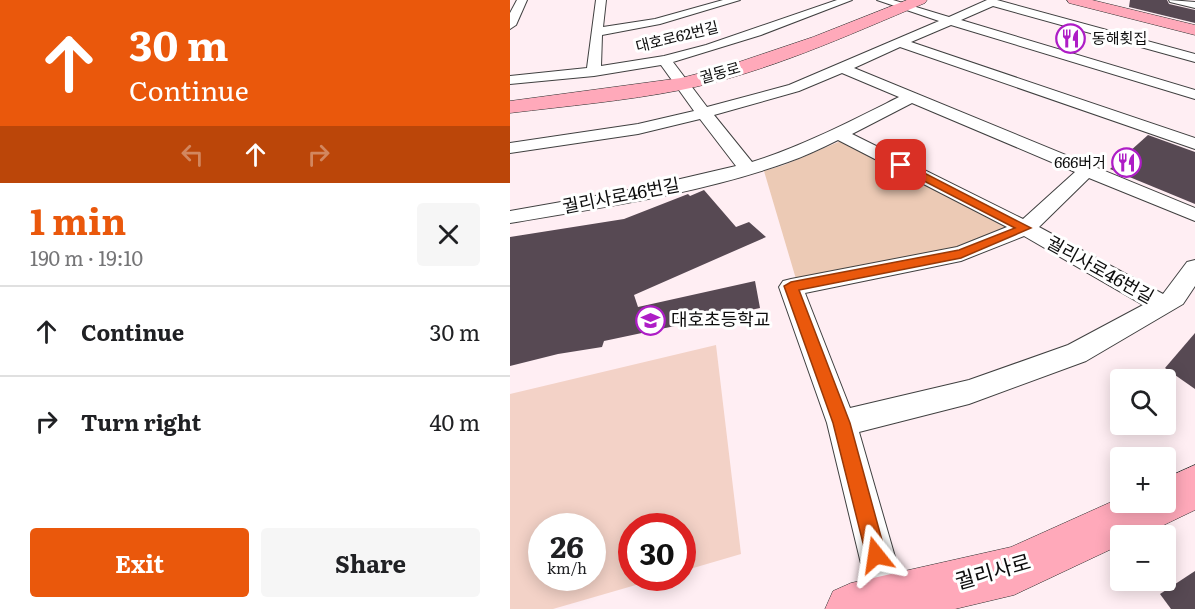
<!DOCTYPE html>
<meta charset="utf-8">
<style>
body{margin:0;font-family:Literata,"Noto Sans KR",serif;background:#f6f6f6;color:#202124;height:100vh;display:flex;flex-direction:column;font-size:22px;white-space:nowrap}
*{box-sizing:border-box;margin:0}
p{font-size:20px;color:#757577}
.icon{flex:none;width:33px;height:33px;fill:none;stroke:currentColor;stroke-width:2;stroke-linecap:round;stroke-linejoin:round}
.map{position:relative;flex:1;overflow:hidden}
.details{display:flex;flex-direction:column;background:#fff;width:510px}
.details>*{flex:none}
.top-card{background:#ea580c;color:#fff;overflow:hidden}
.fabs{position:absolute;left:600px;top:369px;display:grid;gap:12px}
.fabs a{display:grid;place-items:center;width:66px;height:66px;border-radius:6px;background:#fff;box-shadow:0 3px 15px #0003;font-size:30px}
.speed{position:absolute;left:18px;top:513px;display:flex;gap:12px;font-size:30px;font-weight:700;text-align:center}
.speed>*{display:grid;place-content:center;width:78px;height:78px;border-radius:50%;background:#fff;box-shadow:0 3px 15px #0003;line-height:1}
.speed small{font-size:15px;font-weight:400}
.speed .limit{border:9px solid #d22;background:#fff;color:#111}
.pin{position:absolute;display:grid;place-items:center;width:51px;height:51px;color:#fff;margin:-26px;border-radius:12px;box-shadow:0 3px 9px #0006}
.me{position:absolute;width:66px;margin:-33px;rotate:345deg;stroke-linejoin:round;filter:drop-shadow(0 0 4px #0008)}
.turn{display:flex;align-items:center;gap:21px;height:126px;padding:0 30px;font-size:27px}
.turn .icon{width:78px;height:78px;stroke-width:2.5}
.turn b{display:block;font-size:42px;line-height:51px}
.lanes{display:flex;align-items:center;height:57px;padding:0 30px;background:#0003;justify-content:center;gap:30px;direction:ltr}
.lanes .off{opacity:.35}
.round{display:grid;place-items:center;flex:none;width:63px;height:63px;border-radius:6px;background:#f6f6f6}
.summary{display:flex;align-items:center;justify-content:space-between;height:102px;padding:0 30px}
h1{font-size:36px;font-weight:700;line-height:45px;color:#ea580c}
.button{display:flex;gap:12px;margin-top:auto;padding:12px 30px}
.button a{flex:1;height:69px;border-radius:6px;background:#ea580c;color:#fff;font-size:24px;font-weight:700;line-height:69px;text-align:center}
.button a+a{background:#f6f6f6;color:#202124}
ul{padding:0;list-style:none}
li{display:flex;align-items:center;gap:18px;height:90px;padding:0 30px;border-top:2px solid #e0e0e0}
li div{flex:1}
li b{display:block;font-size:22px}
li em{font-style:normal}
main{display:flex;flex:1;min-height:0}
.map>svg:first-child{display:block}
.green{fill:#eccab5}
.pitch{fill:#f3d2c7;fill-rule:evenodd}
.building{fill:#574953}
.lines{fill:none;stroke-linecap:round;stroke-linejoin:round}
.street-casing{stroke:#404040;stroke-width:2}
.secondary-casing{stroke:#2f2f2f;stroke-width:1}
.street{fill:#fff;fill-rule:evenodd}
.secondary{fill:#ffa9ba;fill-rule:evenodd}
.route{fill:#ea580c;stroke:#983908;stroke-width:1.5}
.labels{text-anchor:middle;stroke-width:6;stroke-linejoin:round;paint-order:stroke}
.far-street-label{font-size:15px;fill:#0d0d0d;stroke:#fff}
.far-poi-label{font-size:15px;fill:#0d0d0d;stroke:#fff;text-anchor:start}
.street-label{font-size:18px;fill:#0d0d0d;stroke:#fff}
.poi-label{font-size:18px;fill:#0d0d0d;stroke:#fff;text-anchor:start}
.near-street-label{font-size:21px;fill:#0d0d0d;stroke:#fff}
</style>
<main>
<section class="details">
<div class="top-card">
<div class="turn"><svg class="icon" aria-label="ahead" viewBox="0 0 24 24"><path d="M12 20V5M6 11l6-6 6 6"/></svg><div><b>30 m</b>Continue</div></div>
<div class="lanes"><svg class="icon off" aria-label="left" viewBox="0 0 24 24"><path d="M17 20v-9H6M10 6l-5 5 5 5"/></svg><svg class="icon" aria-label="ahead" viewBox="0 0 24 24"><path d="M12 20V5M6 11l6-6 6 6"/></svg><svg class="icon off" aria-label="right" viewBox="0 0 24 24"><path d="M7 20v-9h11M14 6l5 5-5 5"/></svg></div>
</div>
<div class="summary"><div><h1>1 min</h1><p>190 m · 19:10</p></div><a class="round"><svg class="icon" aria-label="close" viewBox="0 0 24 24"><path d="M6 6l12 12M18 6L6 18"/></svg></a></div>
<ul>
<li><svg class="icon" aria-label="ahead" viewBox="0 0 24 24"><path d="M12 20V5M6 11l6-6 6 6"/></svg><div><b>Continue</b></div><em>30 m</em></li>
<li><svg class="icon" aria-label="right" viewBox="0 0 24 24"><path d="M7 20v-9h11M14 6l5 5-5 5"/></svg><div><b>Turn right</b></div><em>40 m</em></li>
</ul>
<div class="button"><a>Exit</a><a>Share</a></div>
</section>
<div class="map">
<svg width="685" height="609" viewBox="0 0 685 609">
<rect width="100%" height="100%" fill="#ffeef3"/>
<polygon class="green" points="333,140 498,224 498,229 445,250 286,279 254,171 274,165"/>
<path class="pitch" d="M206 345 231 554 173 571 172 526H122V578H150L43 609H0V394ZM32 526H82V578H32Z"/>
<g class="building">
<polygon points="620,0 657,0 659,4 685,10 685,23 619,7"/>
<polygon points="638,135 685,152 685,204 600,169"/>
<polygon points="194,190 226,227 239,222 256,237 124,295 128,307 245,281 250,308 94,341 92,347 48,354 0,366 0,237 114,219 178,194 180,196"/>
<polygon points="685,333 685,389 655,368"/>
<polygon points="685,571 685,609 661,609 650,594"/>
</g>
<g class="lines">
<defs>
<g id="street">
<polygon points="7,0 17,0 6,25 0,29 0,13"/>
<path d="M86 0H96L93 27 145 19 213 0H230L150 24 92 35 91 66 154 56 196 45 327 0H342L251 35 163 62 197 107 279 85 429 21 367 0H383L439 17 477 0H487L685 54V62L483 6 451 20 685 90V99L441 25 401 42 685 138V149L390 47 344 68 685 208V221L579 178 529 227 653 294 677 262 685 260V286L673 304 576 361 459 404 349 432 400 609H362L317 423 269 287 273 281 281 279 447 247 497 227 328 140C312 148 295 156 278 162 189 194 93 207 0 223V211L136 187 226 166 190 119 128 134 0 153V143L128 124 184 111 151 65 84 76 0 84V76L77 68ZM332 73 389 97C341 121 293 146 242 162L204 115 289 91ZM402 103 565 172 513 219 342 134ZM514 236 633 305 558 345 459 380 340 408 295 293 451 261Z"/>
<polygon points="659,0 685,2 685,8 660,2"/>
</g>
<g id="secondary">
<path d="M397 0H417L415 3C336 36 256 73 171 90 115 101 57 106 0 113V101L171 78 214 67 303 37Z"/>
<polygon points="557,0 582,0 685,25 685,35 559,3"/>
<polygon points="685,465 685,510 631,536 610,536 610,545 504,595 445,609 315,609 323,591 341,583 501,547 610,498 610,502 656,502 656,478"/>
</g>
</defs>
<use href="#street" class="street-casing"/>
<use href="#secondary" class="secondary-casing"/>
<use href="#street" class="street"/>
<use href="#secondary" class="secondary"/>
</g>
<polygon class="route" points="387,163 395,163 521,228 451,258 289,290 340,423 376,555 373,562 366,564 359,562 356,555 323,423 274,286 281,282 449,250 505,228 387,167"/>
<defs>
<symbol id="restaurant-ring" viewBox="-11 -11 22 22"><circle r="9.5" fill="#fff" stroke="#ae1dc6" stroke-width="1.5"/><path d="M-5-6h1v4h1v-4h1v4h1v-4h1v5L-1.5 .5V6h-2V.5L-5-1ZM5-6V6H3V1.5H1.5Q1.5-4 5-6Z" fill="#ae1dc6"/></symbol>
<symbol id="school-ring" viewBox="-11 -11 22 22"><circle r="9.5" fill="#fff" stroke="#ae1dc6" stroke-width="1.5"/><path d="M0-5L7-2L0 1L-7-2ZM-4 1L0 2.5L4 1V4Q0 6-4 4Z" fill="#ae1dc6"/></symbol>
</defs>
<g fill-rule="evenodd">
<use href="#restaurant-ring" x="544" y="22" width="33" height="33"/>
<use href="#restaurant-ring" x="600" y="146" width="33" height="33"/>
<use href="#school-ring" x="124" y="304" width="33" height="33"/>
</g>
<g class="labels">
<g class="far-street-label">
<text transform="translate(167 37) rotate(-14)" y="5">대호로62번길</text>
<text transform="translate(210 73) rotate(-16)" y="5">궐동로</text>
</g>
<g class="far-poi-label">
<text x="582" y="44">동해횟집</text>
<text x="596" y="168" text-anchor="end">666버거</text>
</g>
<g class="street-label">
<text transform="translate(111 196) rotate(-11)" y="6">궐리사로46번길</text>
<text transform="translate(590 270) rotate(29)" y="6">궐리사로46번길</text>
</g>
<g class="poi-label">
<text x="161" y="326">대호초등학교</text>
</g>
<g class="near-street-label">
<text transform="translate(483 572) rotate(-16)" y="7">궐리사로</text>
</g>
</g>
</svg>
<div class="fabs">
<a><svg class="icon" aria-label="search" viewBox="0 0 24 24"><circle cx="10" cy="10" r="6"/><path d="M15 15l6 6"/></svg></a>
<a>+</a>
<a>−</a>
</div>
<div class="speed"><div>26<small>km/h</small></div><div class="limit">30</div></div>
<div class="pin" style="left:391px;top:165px;background:#d93025"><svg class="icon" aria-label="arrive" viewBox="0 0 24 24"><path d="M6 21V4h12l-3 4 3 4H6"/></svg></div>
<svg class="me" style="left:366px;top:555px" viewBox="-20 -20 40 40"><path d="M0-17L14 15 0 8-14 15z" fill="#ea580c" stroke="#fff" stroke-width="4"/></svg>
</div>
</main>
